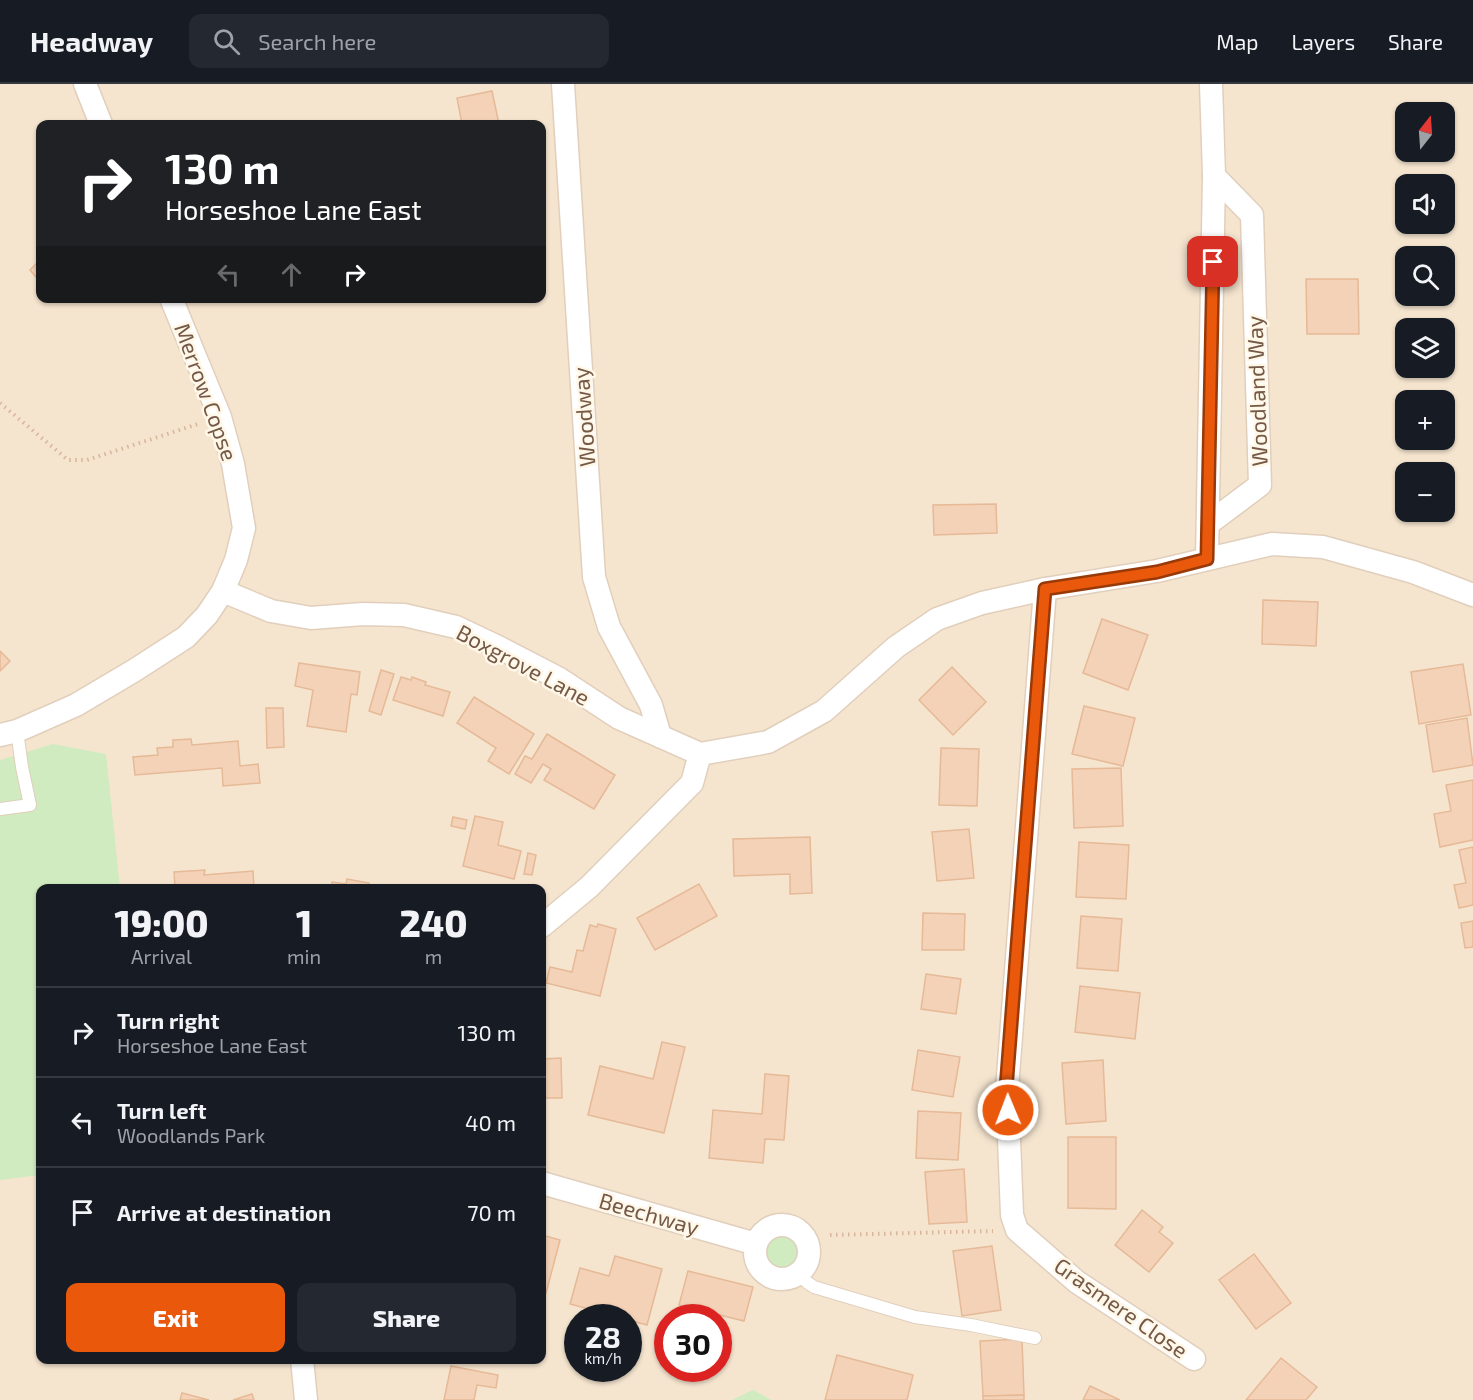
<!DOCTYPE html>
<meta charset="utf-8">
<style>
body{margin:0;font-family:"Exo 2",sans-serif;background:#242831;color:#f1f3f6;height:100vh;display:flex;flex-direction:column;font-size:22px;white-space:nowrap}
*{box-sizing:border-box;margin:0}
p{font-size:20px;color:#9ea1a6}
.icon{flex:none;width:33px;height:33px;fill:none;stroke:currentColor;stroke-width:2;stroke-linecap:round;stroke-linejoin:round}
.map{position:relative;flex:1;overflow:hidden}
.sheet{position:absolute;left:36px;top:800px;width:510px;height:480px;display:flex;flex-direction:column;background:#171b24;border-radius:12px;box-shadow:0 2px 4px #0004}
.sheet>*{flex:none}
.guide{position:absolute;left:36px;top:36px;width:510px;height:183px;border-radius:12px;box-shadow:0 2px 4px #0004;background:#202124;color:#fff;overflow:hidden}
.needle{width:39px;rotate:17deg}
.controls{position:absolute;left:1395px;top:18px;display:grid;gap:12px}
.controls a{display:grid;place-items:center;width:60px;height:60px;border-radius:12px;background:#171b24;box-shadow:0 2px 4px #0004;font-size:30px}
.speed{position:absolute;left:564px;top:1220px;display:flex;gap:12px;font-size:30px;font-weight:700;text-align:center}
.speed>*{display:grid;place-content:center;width:78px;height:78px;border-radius:50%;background:#171b24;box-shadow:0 2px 4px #0004;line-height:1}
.speed small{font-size:15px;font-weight:400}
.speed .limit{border:9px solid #d22;background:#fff;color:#111}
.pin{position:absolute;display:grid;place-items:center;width:51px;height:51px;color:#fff;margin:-26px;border-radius:12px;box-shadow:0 3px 9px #0006}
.me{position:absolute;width:66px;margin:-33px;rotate:359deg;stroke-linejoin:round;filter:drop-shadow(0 0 4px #0008)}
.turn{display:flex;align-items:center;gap:21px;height:126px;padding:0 30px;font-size:27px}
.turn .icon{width:78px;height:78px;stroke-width:2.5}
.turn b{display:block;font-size:42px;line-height:51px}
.lanes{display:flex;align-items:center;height:57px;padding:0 30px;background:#0003;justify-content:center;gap:30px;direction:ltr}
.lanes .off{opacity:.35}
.eta{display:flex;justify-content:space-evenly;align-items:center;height:102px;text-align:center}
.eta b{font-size:36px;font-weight:800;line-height:42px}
.cta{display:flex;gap:12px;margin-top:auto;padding:12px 30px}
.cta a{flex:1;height:69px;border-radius:12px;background:#ea580c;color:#fff;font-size:24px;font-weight:800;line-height:69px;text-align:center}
.cta a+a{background:#242831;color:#f1f3f6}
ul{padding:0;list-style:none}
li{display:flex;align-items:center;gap:18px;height:90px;padding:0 30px;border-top:2px solid #363941}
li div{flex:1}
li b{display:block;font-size:22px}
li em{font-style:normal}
header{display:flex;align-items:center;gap:36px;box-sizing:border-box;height:84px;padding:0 30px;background:#171b24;border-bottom:2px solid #363941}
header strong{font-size:28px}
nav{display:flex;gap:33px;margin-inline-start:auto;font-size:21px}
.search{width:420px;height:54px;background:#242831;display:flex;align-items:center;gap:15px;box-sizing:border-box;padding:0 21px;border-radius:12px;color:#9ea1a6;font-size:22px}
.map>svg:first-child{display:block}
.residential{fill:#f5e5cf;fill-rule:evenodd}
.green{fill:#cfebbf}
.building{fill:#f3d2b7;stroke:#e6b997;stroke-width:1.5}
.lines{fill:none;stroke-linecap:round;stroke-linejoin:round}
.lane-casing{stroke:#e1cfbc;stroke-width:14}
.street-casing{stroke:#e1cfbc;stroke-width:25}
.path{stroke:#d8b59b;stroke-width:4;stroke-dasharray:1.5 4.5;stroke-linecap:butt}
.lane{stroke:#fff;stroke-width:12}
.street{stroke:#fff;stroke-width:22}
.route-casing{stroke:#983908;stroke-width:15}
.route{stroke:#ea580c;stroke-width:10}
.labels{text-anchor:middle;stroke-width:5;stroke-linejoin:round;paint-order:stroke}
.street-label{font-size:22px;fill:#755947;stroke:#fff7e8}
</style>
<header>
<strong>Headway</strong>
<div class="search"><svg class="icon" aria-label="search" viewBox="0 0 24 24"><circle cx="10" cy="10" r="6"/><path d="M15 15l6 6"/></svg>Search here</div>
<nav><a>Map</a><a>Layers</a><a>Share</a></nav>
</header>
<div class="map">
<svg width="1473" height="1316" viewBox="0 0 1473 1316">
<rect width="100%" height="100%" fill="#fdf3e1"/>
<path class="residential" d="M0 0H1473V1316H0ZM1406 28H1444V68H1406ZM40 40H542V214H40ZM1406 100H1444V140H1406ZM1406 172H1444V212H1406ZM1406 244H1444V284H1406ZM1406 316H1444V356H1406ZM1406 388H1444V428H1406ZM40 804H542V1275H40ZM578 1233H628V1284H578ZM668 1233H718V1284H668Z"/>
<g class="green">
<polygon points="53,660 106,670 120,804 40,804 40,1073 37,1074 39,1091 0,1096 0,676"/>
<circle cx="783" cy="1168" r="17"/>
<polygon points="753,1306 771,1316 732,1316"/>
</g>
<g class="building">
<polygon points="492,7 499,40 462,40 457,14"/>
<polygon points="40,176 40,198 30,186"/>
<polygon points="1306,195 1358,195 1359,250 1307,250"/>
<polygon points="996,420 997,449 934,451 933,421"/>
<polygon points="1263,516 1318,518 1316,562 1262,560"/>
<polygon points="1102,535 1148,551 1128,606 1083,589"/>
<polygon points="0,567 10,577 0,587"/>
<polygon points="299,579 360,588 357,611 351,610 346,648 307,642 313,606 295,602"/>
<polygon points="1463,580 1471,631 1419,640 1411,588"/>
<polygon points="952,583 986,618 953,651 919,616"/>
<polygon points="381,586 394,590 381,631 369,627"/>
<polygon points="401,593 411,596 412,593 426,598 425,601 450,608 443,632 393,616"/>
<polygon points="474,613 534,650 509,690 488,677 496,664 457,639"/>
<polygon points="1084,622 1135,634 1123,682 1072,670"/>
<polygon points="266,624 283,624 284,663 267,664"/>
<polygon points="1467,634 1473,681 1433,688 1426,641"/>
<polygon points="547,650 615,691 594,725 544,696 551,685 543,680 531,699 515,690 525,672 532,675"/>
<polygon points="191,655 192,661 238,657 240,682 258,680 260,699 223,702 222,684 135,691 133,673 158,671 157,664 173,663 173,656"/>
<polygon points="941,664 979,665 977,722 939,721"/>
<polygon points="1121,684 1123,742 1074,744 1072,685"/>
<polygon points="1473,696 1473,756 1440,763 1434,730 1451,727 1446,701"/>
<polygon points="475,732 503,738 498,761 521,767 514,795 463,782"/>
<polygon points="453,733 467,736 465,745 451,742"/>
<polygon points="969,745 974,794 937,797 932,748"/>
<polygon points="810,753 812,809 790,810 790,790 734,792 733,755"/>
<polygon points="1079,758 1129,761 1126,815 1076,813"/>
<polygon points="1473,763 1473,821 1459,824 1454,801 1466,799 1459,766"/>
<polygon points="528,769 536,771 532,791 524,790"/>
<polygon points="205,786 204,791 253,787 254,804 175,804 174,788"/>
<polygon points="347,795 369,799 368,804 331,804 332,798 346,800"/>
<polygon points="699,800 717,832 655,866 637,834"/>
<polygon points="923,829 965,830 964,866 922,866"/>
<polygon points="1081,832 1122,835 1118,887 1077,884"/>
<polygon points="1473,837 1473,863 1465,864 1461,839"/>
<polygon points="598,840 616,845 600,912 546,899 550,883 572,888 577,866 583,867 590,841 597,843"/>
<polygon points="926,890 961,895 956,930 921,925"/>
<polygon points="1080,902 1140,909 1135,955 1075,948"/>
<polygon points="662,958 685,963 664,1049 588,1031 600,982 653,995"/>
<polygon points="918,966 960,973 953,1013 912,1006"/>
<polygon points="561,974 562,1014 542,1014 542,975"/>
<polygon points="1103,976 1106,1037 1066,1040 1062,979"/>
<polygon points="765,990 789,992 784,1056 765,1055 763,1079 709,1074 713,1026 762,1030"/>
<polygon points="918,1027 961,1029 958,1076 916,1074"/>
<polygon points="1068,1053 1116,1053 1116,1125 1068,1124"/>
<polygon points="964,1085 967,1138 929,1140 925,1088"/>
<polygon points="1142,1126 1163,1143 1159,1148 1173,1159 1149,1188 1115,1161"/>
<polygon points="542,1151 560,1156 546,1209 542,1208"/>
<polygon points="992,1162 1001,1226 962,1232 953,1167"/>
<polygon points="1254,1170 1291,1219 1256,1245 1219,1196"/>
<polygon points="615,1172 662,1185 647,1241 628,1236 628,1233 618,1233 570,1220 580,1184 609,1192"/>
<polygon points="688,1187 753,1203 744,1237 679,1221"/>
<polygon points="1022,1255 1024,1311 983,1312 980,1257"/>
<polygon points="837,1271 913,1291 907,1316 825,1316"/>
<polygon points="1281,1274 1317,1303 1306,1316 1246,1316"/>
<polygon points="451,1282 498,1291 496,1304 477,1301 474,1316 444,1316"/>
<polygon points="1090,1302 1120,1316 1083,1316"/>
<polygon points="182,1309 209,1316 180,1316"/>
<polygon points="252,1310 254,1316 233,1316"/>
<polygon points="1024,1311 1024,1316 983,1316 983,1312"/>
</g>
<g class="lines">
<defs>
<g id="lane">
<polyline points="0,725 30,721 22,683 17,647"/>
<polyline points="798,1190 808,1199 814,1203 915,1233 971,1241 1035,1254"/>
</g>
<g id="street">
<polyline points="85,0 101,40"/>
<polyline points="563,0 594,493 609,543 651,621 660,652"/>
<polyline points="1208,440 1260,401 1252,131 1214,92"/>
<polyline points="1207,475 1214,92 1211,0"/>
<polyline points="1045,505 1007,1005 1012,1131 1017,1146 1077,1198 1194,1275"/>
<polyline points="223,507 271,527 311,534 363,530 404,531 456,543 498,563 558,594 619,634 700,670"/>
<polyline points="0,651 17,647 76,621 135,586 186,553 207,531 223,507 236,476 244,444 233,380 220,333 171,214"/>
<polyline points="700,670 768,658 824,627 896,563 937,535 982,519 1045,505 1157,487 1272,460 1323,463 1413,488 1473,511"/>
<polyline points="542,842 589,803 692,699 700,670"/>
<polyline points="542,1099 756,1160"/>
<circle cx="782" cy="1168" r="27"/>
<polyline points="302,1275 306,1316"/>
</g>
</defs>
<use href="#lane" class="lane-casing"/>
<use href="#street" class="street-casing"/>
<g class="path">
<polyline points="0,319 68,376 87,376 198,340"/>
<polyline points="830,1151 993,1147"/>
</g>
<use href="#lane" class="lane"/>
<use href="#street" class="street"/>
</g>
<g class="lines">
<defs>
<polyline id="route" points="1008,1026 1006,1005 1045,505 1157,488 1207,475 1213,178"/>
</defs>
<use href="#route" class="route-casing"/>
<use href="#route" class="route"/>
</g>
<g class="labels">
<g class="street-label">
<text transform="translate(1257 307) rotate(-92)" y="8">Woodland Way</text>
<text transform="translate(206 308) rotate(70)" y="8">Merrow Copse</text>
<text transform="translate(584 333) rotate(-94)" y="8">Woodway</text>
<text transform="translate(523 581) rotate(28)" y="8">Boxgrove Lane</text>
<text transform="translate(649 1130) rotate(16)" y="8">Beechway</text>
<text transform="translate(1121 1224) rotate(35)" y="8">Grasmere Close</text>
</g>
</g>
</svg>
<div class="controls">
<a><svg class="needle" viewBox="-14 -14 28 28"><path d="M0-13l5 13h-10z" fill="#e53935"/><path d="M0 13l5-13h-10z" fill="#9ea1a6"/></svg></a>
<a><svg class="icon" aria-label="sound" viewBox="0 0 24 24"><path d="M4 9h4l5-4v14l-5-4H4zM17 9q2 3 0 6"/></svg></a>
<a><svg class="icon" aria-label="search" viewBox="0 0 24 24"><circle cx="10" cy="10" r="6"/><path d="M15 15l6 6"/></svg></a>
<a><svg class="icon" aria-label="layers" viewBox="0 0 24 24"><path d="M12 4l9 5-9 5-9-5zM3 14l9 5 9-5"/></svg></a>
<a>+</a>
<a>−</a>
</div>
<div class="speed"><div>28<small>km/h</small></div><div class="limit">30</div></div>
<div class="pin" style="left:1213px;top:178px;background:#d93025"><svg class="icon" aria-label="arrive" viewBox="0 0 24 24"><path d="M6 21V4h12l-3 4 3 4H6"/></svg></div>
<svg class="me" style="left:1008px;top:1026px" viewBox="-20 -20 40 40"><circle r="17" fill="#ea580c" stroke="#fff" stroke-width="3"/><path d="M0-11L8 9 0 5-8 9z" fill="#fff"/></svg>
<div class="guide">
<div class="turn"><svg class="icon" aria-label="right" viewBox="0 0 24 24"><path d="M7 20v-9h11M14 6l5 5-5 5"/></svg><div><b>130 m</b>Horseshoe Lane East</div></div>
<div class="lanes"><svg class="icon off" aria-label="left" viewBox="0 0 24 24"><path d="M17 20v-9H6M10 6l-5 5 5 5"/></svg><svg class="icon off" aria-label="ahead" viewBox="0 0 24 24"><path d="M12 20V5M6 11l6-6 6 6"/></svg><svg class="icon" aria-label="right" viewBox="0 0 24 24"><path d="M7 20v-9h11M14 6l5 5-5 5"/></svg></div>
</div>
<section class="sheet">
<div class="eta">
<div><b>19:00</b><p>Arrival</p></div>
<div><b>1</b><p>min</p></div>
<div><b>240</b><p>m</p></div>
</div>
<ul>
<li><svg class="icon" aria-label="right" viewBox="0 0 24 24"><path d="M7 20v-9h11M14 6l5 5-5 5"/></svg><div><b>Turn right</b><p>Horseshoe Lane East</p></div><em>130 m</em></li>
<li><svg class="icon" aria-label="left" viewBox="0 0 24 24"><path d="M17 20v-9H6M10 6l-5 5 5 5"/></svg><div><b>Turn left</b><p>Woodlands Park</p></div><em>40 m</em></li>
<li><svg class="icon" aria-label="arrive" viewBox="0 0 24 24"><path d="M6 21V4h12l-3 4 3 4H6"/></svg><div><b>Arrive at destination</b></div><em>70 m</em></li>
</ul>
<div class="cta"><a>Exit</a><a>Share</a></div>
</section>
</div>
